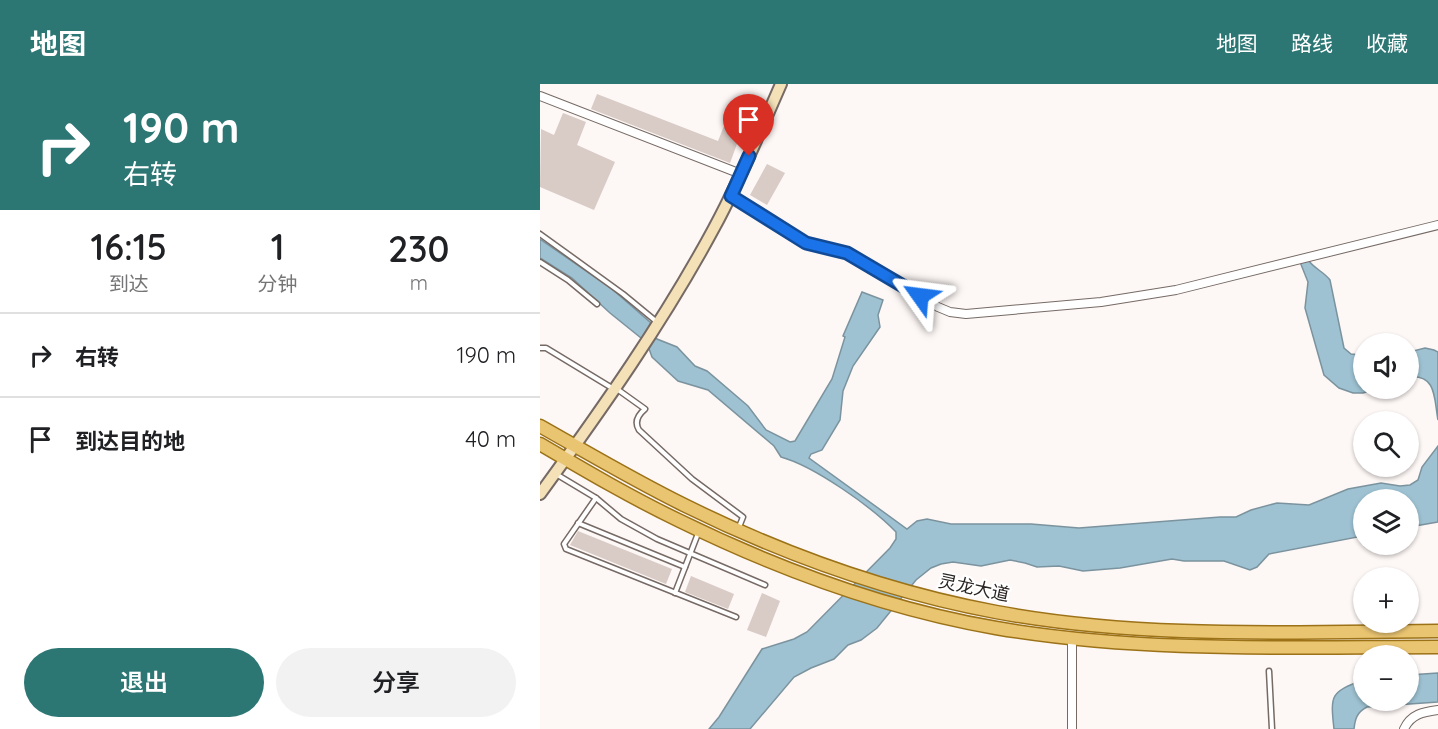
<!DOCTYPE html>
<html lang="zh">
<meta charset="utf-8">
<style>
body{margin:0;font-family:Quicksand,"Noto Sans SC",sans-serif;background:#f2f2f2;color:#202124;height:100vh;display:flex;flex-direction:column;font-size:22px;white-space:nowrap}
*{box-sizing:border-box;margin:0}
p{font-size:20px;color:#757577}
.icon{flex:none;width:33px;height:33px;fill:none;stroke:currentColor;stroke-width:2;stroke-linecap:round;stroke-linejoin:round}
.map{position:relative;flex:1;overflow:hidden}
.drawer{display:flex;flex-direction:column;background:#fff;width:540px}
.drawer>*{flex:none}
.guide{background:#2c7674;color:#fff;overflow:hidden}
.controls{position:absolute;left:813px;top:249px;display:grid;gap:12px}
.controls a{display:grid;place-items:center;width:66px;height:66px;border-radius:50%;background:#fff;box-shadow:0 2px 4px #0004;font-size:30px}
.pin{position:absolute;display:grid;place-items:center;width:51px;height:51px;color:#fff;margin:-62px -26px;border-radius:50% 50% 50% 0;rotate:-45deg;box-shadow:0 0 6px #0007}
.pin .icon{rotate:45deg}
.me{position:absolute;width:66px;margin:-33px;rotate:301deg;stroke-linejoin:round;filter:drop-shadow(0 0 4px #0008)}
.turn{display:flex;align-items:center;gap:21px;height:126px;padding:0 24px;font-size:27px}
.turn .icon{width:78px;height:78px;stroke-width:2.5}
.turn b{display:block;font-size:42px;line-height:51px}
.eta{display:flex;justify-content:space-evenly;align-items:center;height:102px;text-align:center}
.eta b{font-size:36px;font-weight:600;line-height:42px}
.primary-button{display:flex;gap:12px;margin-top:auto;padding:12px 24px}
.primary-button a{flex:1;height:69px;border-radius:36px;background:#2c7674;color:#fff;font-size:24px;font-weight:600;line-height:69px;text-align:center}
.primary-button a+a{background:#f2f2f2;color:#202124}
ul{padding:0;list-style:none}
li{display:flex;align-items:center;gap:18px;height:84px;padding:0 24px;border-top:2px solid #e0e0e0}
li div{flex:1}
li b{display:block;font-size:22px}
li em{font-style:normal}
header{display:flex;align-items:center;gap:36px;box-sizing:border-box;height:84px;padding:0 30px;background:#2c7674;color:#fff}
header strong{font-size:28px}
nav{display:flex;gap:33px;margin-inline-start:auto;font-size:21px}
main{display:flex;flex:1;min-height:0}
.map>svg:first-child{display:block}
.water{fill:#9ec2d2;stroke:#7b939e;stroke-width:1.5}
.building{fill:#d9cbc6}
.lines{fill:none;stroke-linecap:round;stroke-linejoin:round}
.service-casing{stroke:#766a65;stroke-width:7}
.minor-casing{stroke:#766a65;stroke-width:10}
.secondary-casing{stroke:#766a65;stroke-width:14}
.primary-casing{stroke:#9c7218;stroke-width:15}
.service{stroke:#fff;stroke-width:4}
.minor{stroke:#fff;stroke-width:8}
.secondary{stroke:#f4e1b8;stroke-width:10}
.primary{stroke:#e9c471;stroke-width:12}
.route-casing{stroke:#114b97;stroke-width:15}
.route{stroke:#1a73e8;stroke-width:10}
.labels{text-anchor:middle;stroke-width:4.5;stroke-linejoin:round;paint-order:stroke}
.street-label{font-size:18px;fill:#2a2523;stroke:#fff}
</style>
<header>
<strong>地图</strong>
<nav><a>地图</a><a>路线</a><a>收藏</a></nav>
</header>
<main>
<section class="drawer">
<div class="guide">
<div class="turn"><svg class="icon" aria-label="right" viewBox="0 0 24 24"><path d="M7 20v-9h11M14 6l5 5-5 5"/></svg><div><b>190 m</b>右转</div></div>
</div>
<div class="eta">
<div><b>16:15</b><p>到达</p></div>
<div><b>1</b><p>分钟</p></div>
<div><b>230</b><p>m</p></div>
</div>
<ul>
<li><svg class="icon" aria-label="right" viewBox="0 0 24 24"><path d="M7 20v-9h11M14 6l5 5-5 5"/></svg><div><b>右转</b></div><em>190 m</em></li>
<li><svg class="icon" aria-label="arrive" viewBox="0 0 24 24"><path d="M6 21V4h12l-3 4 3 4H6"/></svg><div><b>到达目的地</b></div><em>40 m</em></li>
</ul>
<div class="primary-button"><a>退出</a><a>分享</a></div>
</section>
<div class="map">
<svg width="898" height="645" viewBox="0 0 898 645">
<rect width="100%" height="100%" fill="#fdf7f5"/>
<g class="water">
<path d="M0 155 72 205 111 239 108 246 117 255 137 263 155 282 167 287 208 322 226 346 250 358 255 357 292 295 305 253 303 252 322 208 343 216 338 231 340 243 313 282 303 307 300 336 282 366 271 370 269 374 367 445 377 437 387 435 411 440H491L539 444 680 433H696L711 426 737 419 769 421 808 405 841 399 860 402 870 401 878 396 882 383 898 362V438L869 443 868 416H824L823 452 729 470 717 483 710 486 684 477H644L632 475 580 484 543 487 519 482 497 483 485 479 470 476 441 482 413 478 401 480 391 484 376 496 337 544 321 556 308 561 294 575 271 584 254 593 210 645H169L179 633 222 565 254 555 267 548 350 464 356 455V448C332 423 274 382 241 373L234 362 168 306 138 297 112 273 108 262 101 254 70 229 32 194 0 174Z"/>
<path d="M769 177C775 185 784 188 790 196L804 264 811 270 823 271 824 304 837 305 823 309H813L799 304 784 291 765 224 768 198 760 178Z"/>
<path d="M885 264 894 266 898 268V336C894 315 897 290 869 293V268Z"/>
<path d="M898 589V618L827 623C817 628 815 635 814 645H794C790 610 791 608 823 596L824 616H868L869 591Z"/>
</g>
<g class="building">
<polygon points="57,10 178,57 184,42 201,49 190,79 51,25"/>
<polygon points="23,29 46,38 37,61 75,78 54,126 0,103 1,45 14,51"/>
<polygon points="227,80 245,89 227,121 210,111"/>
<polygon points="38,447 132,485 126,500 30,461"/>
<polygon points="151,492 194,510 188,525 145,508"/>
<polygon points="222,509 240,517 226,553 207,546"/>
</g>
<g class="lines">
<defs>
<g id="service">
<polyline points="0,150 83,210 117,238"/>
<polyline points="0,178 28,196 57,220"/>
<polyline points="0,264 6,264 72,304"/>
<path d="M77 305 105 325C98 331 94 338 99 346L152 395 203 433 199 443"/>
<polyline points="16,390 56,414 81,435 117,455 225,501"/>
<polyline points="56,414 24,460 26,465 196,533"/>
<polyline points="38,439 145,483"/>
<polyline points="135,509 159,447"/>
<polyline points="729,587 732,645"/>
</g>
<g id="minor">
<polyline points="0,12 201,90"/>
<polyline points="191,113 265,159 307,169 398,223 410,228 426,230 561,218 636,206 898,141"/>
<polyline points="532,554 532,645"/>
<path d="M864 645C871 630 883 628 898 626"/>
</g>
<path id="secondary" d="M0 410C62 325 124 237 174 144 199 98 220 48 241 0"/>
<g id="primary">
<path d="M0 342C48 369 95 397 144 421 243 470 348 508 456 528 601 555 751 548 898 547"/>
<path d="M0 360C46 387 92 414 140 437 240 486 347 525 456 544 602 569 751 563 898 563"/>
</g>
</defs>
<use href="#service" class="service-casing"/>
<use href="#minor" class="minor-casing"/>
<use href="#secondary" class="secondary-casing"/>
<use href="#primary" class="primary-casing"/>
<use href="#service" class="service"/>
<use href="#minor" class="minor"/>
<use href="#secondary" class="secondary"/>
<use href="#primary" class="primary"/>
</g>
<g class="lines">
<defs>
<polyline id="route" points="209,72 191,112 266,159 307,169 380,212"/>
</defs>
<use href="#route" class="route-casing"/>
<use href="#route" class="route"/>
</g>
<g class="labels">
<g class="street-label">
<text transform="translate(434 504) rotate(12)" y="6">灵龙大道</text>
</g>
</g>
</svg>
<div class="controls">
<a><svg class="icon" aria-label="sound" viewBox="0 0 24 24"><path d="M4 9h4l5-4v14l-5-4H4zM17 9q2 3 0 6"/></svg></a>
<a><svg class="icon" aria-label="search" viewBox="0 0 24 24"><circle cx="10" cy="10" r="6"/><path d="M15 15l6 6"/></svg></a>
<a><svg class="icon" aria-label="layers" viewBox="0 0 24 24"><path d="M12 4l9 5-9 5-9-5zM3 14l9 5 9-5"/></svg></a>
<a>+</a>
<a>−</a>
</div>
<div class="pin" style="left:209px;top:72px;background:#d93025"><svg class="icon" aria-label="arrive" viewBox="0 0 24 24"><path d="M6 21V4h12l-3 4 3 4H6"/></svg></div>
<svg class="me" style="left:380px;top:212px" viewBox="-20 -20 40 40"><path d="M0-17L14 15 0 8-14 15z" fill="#1a73e8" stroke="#fff" stroke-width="4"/></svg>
</div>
</main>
